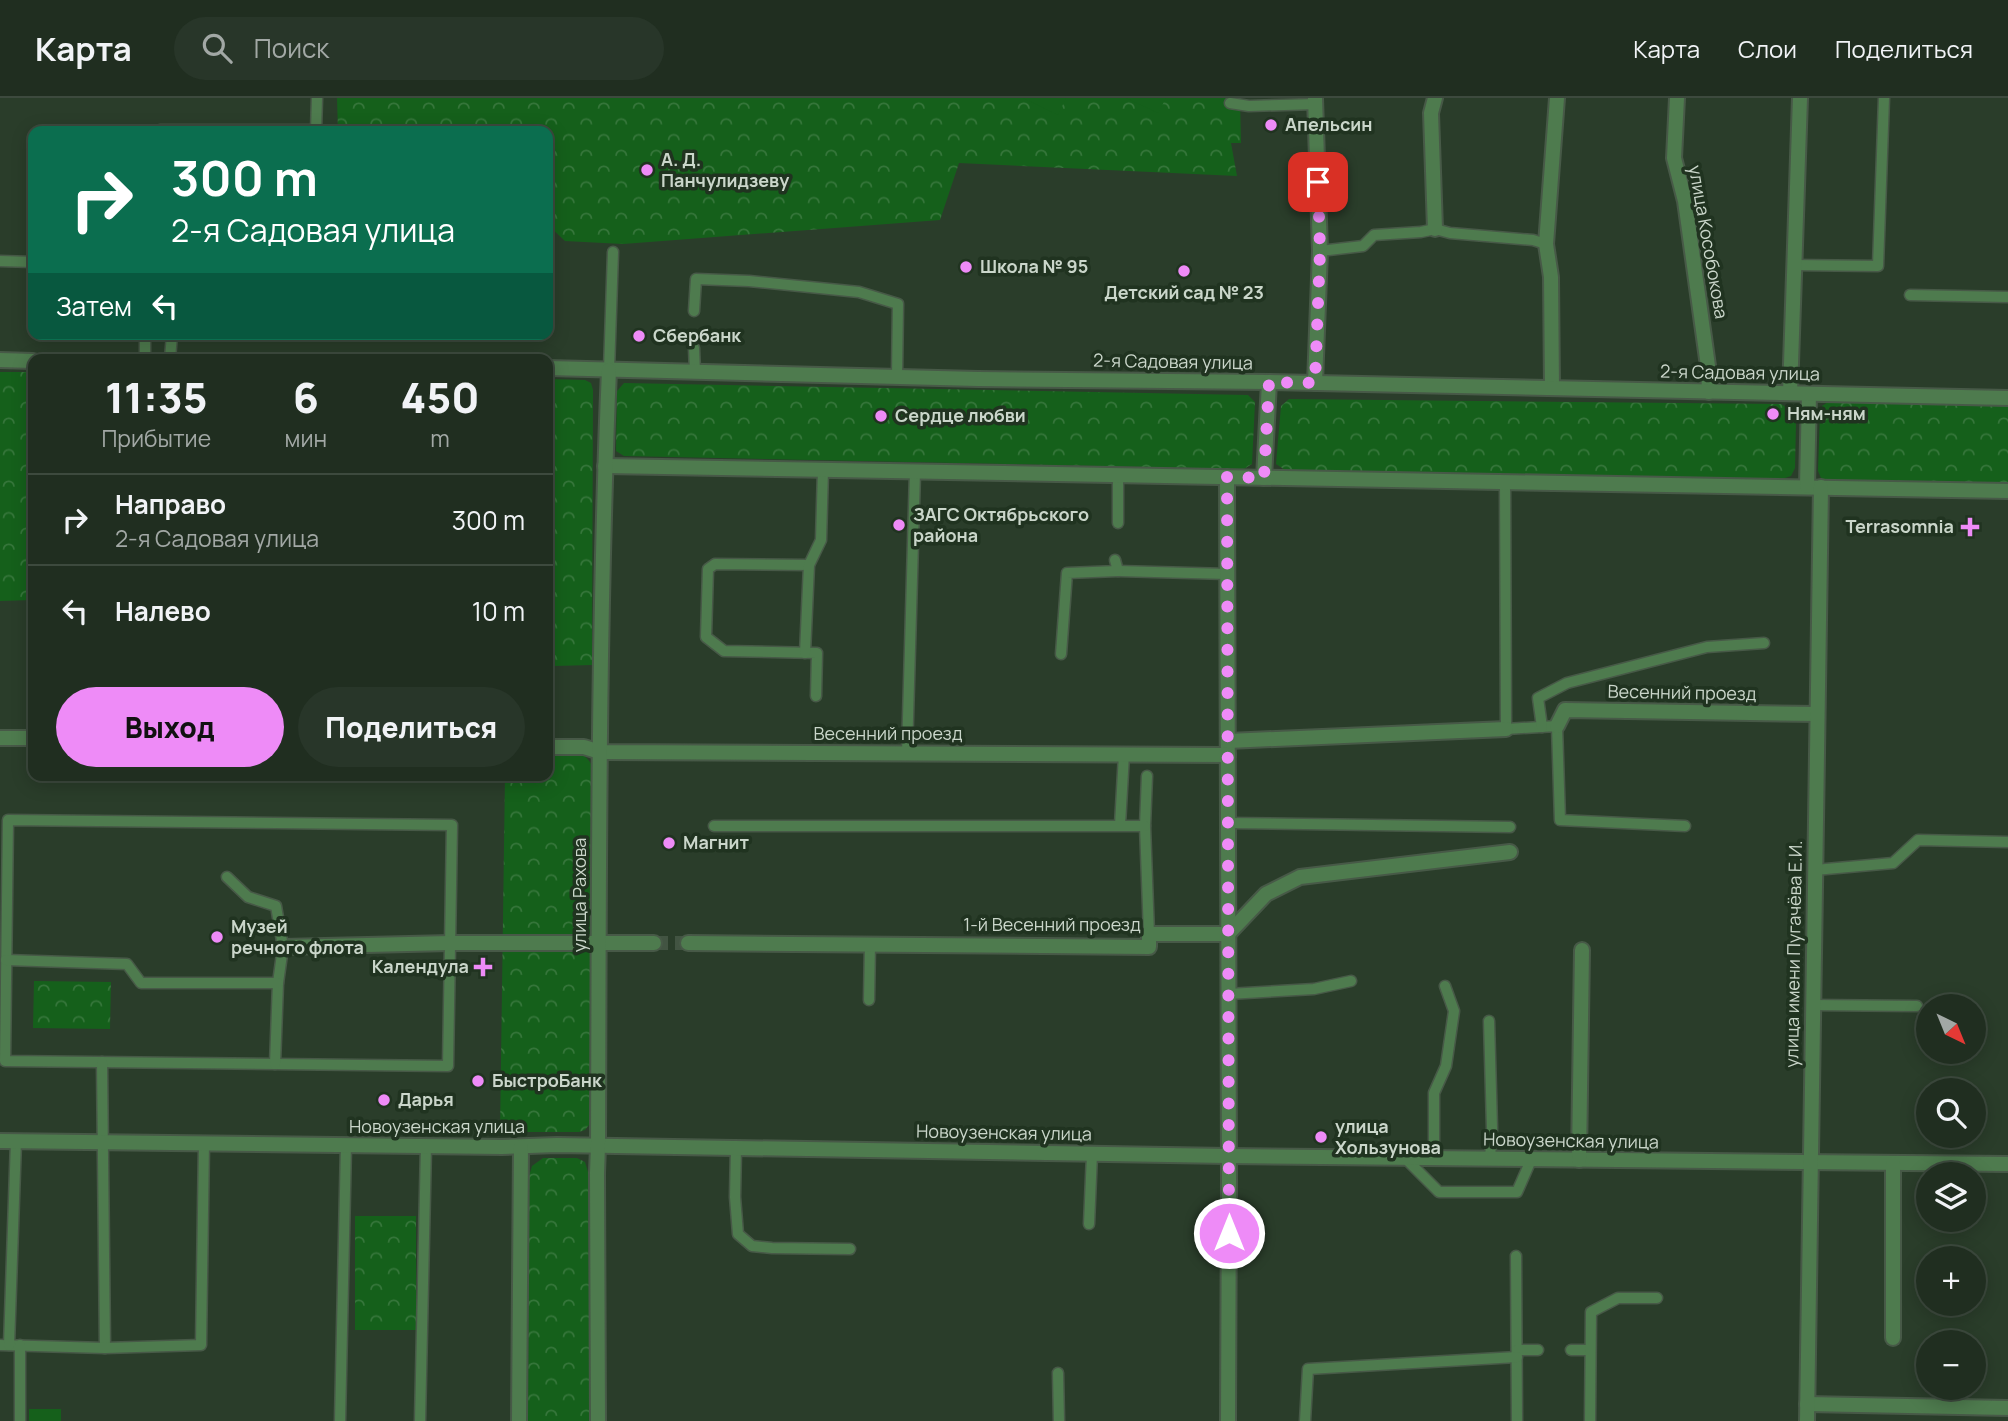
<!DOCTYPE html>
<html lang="ru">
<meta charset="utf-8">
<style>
body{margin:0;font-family:Manrope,sans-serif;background:#283629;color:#f1f3f6;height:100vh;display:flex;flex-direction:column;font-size:26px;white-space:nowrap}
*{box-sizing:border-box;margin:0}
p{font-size:23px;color:#a2a8a5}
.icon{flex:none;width:38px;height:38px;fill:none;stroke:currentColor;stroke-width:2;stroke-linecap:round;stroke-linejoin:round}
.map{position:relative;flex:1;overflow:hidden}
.sheet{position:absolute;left:28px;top:256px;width:525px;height:427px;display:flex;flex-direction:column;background:#202e20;border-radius:14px;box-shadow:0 4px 18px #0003,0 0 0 2px #3d4a3e}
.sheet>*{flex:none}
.guide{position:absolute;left:28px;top:28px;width:525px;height:214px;border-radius:14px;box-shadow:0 4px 18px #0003,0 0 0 2px #3d4a3e;background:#0b6e4f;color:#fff;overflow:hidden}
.needle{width:46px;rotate:137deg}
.buttons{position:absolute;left:1916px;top:896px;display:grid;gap:14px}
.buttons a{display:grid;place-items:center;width:70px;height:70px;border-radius:50%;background:#202e20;box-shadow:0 4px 18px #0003,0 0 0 2px #3d4a3e;font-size:35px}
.pin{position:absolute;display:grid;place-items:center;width:60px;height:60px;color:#fff;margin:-30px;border-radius:14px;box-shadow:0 4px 10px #0006}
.me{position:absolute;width:77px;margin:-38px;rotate:0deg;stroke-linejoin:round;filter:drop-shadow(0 0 5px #0008)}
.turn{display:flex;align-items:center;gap:24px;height:147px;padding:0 28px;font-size:32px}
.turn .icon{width:91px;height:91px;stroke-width:2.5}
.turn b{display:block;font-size:49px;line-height:60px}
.then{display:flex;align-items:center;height:66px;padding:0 28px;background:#0003;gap:14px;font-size:26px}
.eta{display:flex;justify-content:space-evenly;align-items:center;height:119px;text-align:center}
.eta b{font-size:42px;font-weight:800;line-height:49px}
.action{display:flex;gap:14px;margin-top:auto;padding:14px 28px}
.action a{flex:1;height:80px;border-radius:42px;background:#ee8bf7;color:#111;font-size:28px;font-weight:800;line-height:80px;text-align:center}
.action a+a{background:#283629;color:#f1f3f6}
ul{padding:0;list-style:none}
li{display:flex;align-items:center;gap:21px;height:91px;padding:0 28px;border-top:2px solid #3d4a3e}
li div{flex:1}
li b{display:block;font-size:26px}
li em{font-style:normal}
header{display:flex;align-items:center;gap:42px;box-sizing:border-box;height:98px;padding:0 35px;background:#202e20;border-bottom:2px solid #3d4a3e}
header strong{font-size:33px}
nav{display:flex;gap:38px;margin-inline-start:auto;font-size:24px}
.search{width:490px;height:63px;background:#283629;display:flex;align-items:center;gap:18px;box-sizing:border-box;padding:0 24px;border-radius:38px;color:#a2a8a5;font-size:26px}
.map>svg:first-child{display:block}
.park{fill:url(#park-crowns)}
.garden{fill:#15601b}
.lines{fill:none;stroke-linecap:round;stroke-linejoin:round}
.minor-tunnel{stroke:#425442;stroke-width:14;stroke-dasharray:14 7;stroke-linecap:butt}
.service-casing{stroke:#475947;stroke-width:13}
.minor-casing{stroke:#475947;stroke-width:18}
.tertiary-casing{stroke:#475947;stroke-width:18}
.service{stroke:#4e7b4e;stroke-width:10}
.minor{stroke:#4e7b4e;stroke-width:14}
.tertiary{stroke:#4e7b4e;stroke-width:14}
.route{stroke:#ee8bf7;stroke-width:12;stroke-dasharray:0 21.6}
.poi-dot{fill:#ee8bf7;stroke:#203320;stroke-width:2.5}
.labels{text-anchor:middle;stroke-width:7;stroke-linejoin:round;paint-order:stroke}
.poi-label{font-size:18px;font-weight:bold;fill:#cad6ca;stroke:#203320;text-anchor:start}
.street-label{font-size:18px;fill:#cad6ca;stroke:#203320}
</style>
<header>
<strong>Карта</strong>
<div class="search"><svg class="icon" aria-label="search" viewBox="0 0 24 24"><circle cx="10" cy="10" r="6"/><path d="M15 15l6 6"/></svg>Поиск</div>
<nav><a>Карта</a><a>Слои</a><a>Поделиться</a></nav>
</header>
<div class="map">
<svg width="2008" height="1323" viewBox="0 0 2008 1323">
<defs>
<pattern id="park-crowns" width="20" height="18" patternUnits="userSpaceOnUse" patternTransform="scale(1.75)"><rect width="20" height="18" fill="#15601b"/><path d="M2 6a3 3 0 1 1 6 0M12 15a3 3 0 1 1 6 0" fill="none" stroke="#36763b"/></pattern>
</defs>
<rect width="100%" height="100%" fill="#2a3d2a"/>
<g class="park">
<polygon points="337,0 1240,0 1241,45 1231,45 1237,78 959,65 940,122 623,146 565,143 548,127 548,33 338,33"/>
<polygon points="0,274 33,274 33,502 0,503"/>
<polygon points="548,281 585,282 591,285 593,292 592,567 554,568 548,565"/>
<polygon points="624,285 1248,297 1255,304 1252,366 1244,371 624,358 616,353 617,293"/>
<polygon points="1289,301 1781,306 1793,314 1796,323 1795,370 1791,378 1782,381 1285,372 1276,366 1281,308"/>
<polygon points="1828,304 2008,308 2008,385 1826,383 1821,380 1818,373 1820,316 1822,308"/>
<path d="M548 655C567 655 585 649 593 670L589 1027 585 1032 579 1034H500L505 677H548Z"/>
<polygon points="34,883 111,884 110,931 33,930"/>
<polygon points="543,1060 577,1060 585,1064 588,1074 590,1323 528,1323 529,1078 532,1068"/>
<rect x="355" y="1118" width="61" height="114"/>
</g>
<g class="garden">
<polygon points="1023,0 1066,0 1058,17"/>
<polygon points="1126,0 1166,0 1158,15"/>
<rect x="29" y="1311" width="32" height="12"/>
</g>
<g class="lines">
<polyline class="minor-tunnel" points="654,845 688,845"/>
<defs>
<g id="service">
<polyline points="1230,5 1249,8 1316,6"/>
<polyline points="160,33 160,32 316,32"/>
<polyline points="316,33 317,0"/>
<polyline points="1320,153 1363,148 1374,137 1421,134 1435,131 1450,135 1533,142 1546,146"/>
<polyline points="0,163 33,164"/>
<polyline points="1794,167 1878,168 1884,0"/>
<polyline points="1910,197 2008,199"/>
<polyline points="694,213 696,181 749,183 859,194 898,206 897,278"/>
<polyline points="694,250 695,274"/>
<polyline points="145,261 145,236"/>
<polyline points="170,261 172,236"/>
<polyline points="609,272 613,154"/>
<polyline points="1505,383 1506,631 1557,628 1560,722 1685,728"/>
<polyline points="1118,425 1118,377"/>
<polyline points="809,467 715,466 708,471 706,539 724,553 817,555 816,598"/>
<polyline points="1118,473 1228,476"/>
<polyline points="805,555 809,467 821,442 823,372"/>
<polyline points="1061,556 1067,475 1118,473 1115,462"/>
<polyline points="1542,629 1538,600 1567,585 1707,549 1764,545"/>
<polyline points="907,655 915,374"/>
<polyline points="1147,678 1145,728 1149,836"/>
<polygon points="8,722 452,727 448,968 5,963"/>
<polyline points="1228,725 1510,729"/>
<polyline points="1120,727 1124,656"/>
<polyline points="714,728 1145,728"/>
<polyline points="1815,772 1893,765 1918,742 2008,744"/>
<polyline points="227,779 248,799 276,808 283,849 278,885 275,966"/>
<polyline points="6,862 127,866 141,885 278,885"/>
<polyline points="1228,896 1314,891 1351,883"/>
<polyline points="869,902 870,846"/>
<polyline points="1812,907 1917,908"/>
<polyline points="1489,923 1492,1030 1490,1061"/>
<polyline points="102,964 105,1250"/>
<polyline points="736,1050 735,1099 738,1136 752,1148 772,1150 850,1151"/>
<polyline points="1405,1060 1439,1094 1517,1094 1531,1062"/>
<polyline points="1434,1060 1434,995 1446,968 1454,913 1445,888"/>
<polyline points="1089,1126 1092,1056"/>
<polyline points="1516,1158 1517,1323"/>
<polyline points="0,1247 105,1250 201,1247 204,1045"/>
<polyline points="9,1247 16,1043"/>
<polyline points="1517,1252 1538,1252"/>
<polyline points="1571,1252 1589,1252"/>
<polyline points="1058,1275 1059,1323"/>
<polyline points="20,1323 20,1247"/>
<polyline points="340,1323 346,1047"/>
<polyline points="420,1323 426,1048"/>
<polyline points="1305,1323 1308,1271 1517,1259"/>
<polyline points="1590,1323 1591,1214 1618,1200 1657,1200"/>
</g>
<g id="minor">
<polyline points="1435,0 1431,15 1435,131"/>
<polyline points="1677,0 1674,60 1685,103 1708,268 1709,294"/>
<polyline points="0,262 33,263"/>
<polyline points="548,270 978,281 1269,284 1264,380"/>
<polyline points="1315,285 1320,153 1315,0"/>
<polyline points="1552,290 1551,179 1546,146 1557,0"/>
<polyline points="1790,295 1800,0"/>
<polyline points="605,368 2008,393"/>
<polyline points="1227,379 1229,1081 1228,1323"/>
<polyline points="1807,388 1809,296"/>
<polyline points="1557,628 1565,612 1817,616"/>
<polyline points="0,640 33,640"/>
<polyline points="1228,643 1506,631"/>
<polyline points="548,649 584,649 600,654 1228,657"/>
<polyline points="688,845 1149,849 1149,836 1228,836 1266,796 1300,779 1510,754"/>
<polyline points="283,849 450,845 654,845"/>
<polyline points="0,1043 502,1049 557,1047 1228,1058 2008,1066"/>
<polyline points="1579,1062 1582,852"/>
<polyline points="1893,1066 1893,1240"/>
<polyline points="1807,1306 2008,1310"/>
<polyline points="519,1323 521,1049"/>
<path d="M598 1323 597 1075 598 1048C599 789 598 530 609 272"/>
<polyline points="1807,1323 1821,389"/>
</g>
<polyline id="tertiary" points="1269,284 2008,300"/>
</defs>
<use href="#service" class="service-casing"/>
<use href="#minor" class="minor-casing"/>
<use href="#tertiary" class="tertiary-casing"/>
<use href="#service" class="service"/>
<use href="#minor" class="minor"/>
<use href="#tertiary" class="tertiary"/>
</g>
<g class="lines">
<polyline class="route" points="1229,1135 1227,379 1264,380 1269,284 1315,285 1320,153 1318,84"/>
</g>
<g class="poi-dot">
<circle cx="1271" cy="27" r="7"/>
<circle cx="647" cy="72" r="7"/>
<circle cx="966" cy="169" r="7"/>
<circle cx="1184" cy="173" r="7"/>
<circle cx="639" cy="238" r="7"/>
<circle cx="1773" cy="316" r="7"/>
<circle cx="881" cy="318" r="7"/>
<circle cx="899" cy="427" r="7"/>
<path d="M1966.5 418.5h7v7h7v7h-7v7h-7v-7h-7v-7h7z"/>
<circle cx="669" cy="745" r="7"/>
<circle cx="217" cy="839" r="7"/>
<path d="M479.5 858.5h7v7h7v7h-7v7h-7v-7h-7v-7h7z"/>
<circle cx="478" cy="983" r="7"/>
<circle cx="384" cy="1002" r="7"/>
<circle cx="1321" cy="1039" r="7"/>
</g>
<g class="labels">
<g class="poi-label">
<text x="1285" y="33">Апельсин</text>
<text x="661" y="68">А. Д.<tspan x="661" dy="21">Панчулидзеву</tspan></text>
<text x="980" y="175">Школа № 95</text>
<text x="1184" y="201" text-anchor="middle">Детский сад № 23</text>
<text x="653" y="244">Сбербанк</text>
<text x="1787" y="322">Ням-ням</text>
<text x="895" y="324">Сердце любви</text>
<text x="913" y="423">ЗАГС Октябрьского<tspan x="913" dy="21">района</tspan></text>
<text x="1954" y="435" text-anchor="end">Terrasomnia</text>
<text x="683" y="751">Магнит</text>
<text x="231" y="835">Музей<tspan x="231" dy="21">речного флота</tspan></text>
<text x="469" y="875" text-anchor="end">Календула</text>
<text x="492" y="989">БыстроБанк</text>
<text x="398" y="1008">Дарья</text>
<text x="1335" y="1035">улица<tspan x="1335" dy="21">Хользунова</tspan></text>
</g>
<g class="street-label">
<text transform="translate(1708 144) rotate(80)" y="6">улица Кособокова</text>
<text transform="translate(1173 264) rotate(1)" y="6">2-я Садовая улица</text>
<text transform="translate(1740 275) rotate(1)" y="6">2-я Садовая улица</text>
<text transform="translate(1682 595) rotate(1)" y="6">Весенний проезд</text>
<text x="888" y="642">Весенний проезд</text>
<text transform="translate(580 797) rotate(-90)" y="6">улица Рахова</text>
<text x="1052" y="833">1-й Весенний проезд</text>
<text transform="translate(1794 856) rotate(-89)" y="6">улица имени Пугачёва Е.И.</text>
<text x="437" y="1035">Новоузенская улица</text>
<text transform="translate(1004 1035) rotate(1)" y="6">Новоузенская улица</text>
<text transform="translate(1571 1043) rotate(1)" y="6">Новоузенская улица</text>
</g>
</g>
</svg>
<div class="buttons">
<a><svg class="needle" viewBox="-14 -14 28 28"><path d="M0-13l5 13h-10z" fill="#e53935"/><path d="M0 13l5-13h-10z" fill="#a2a8a5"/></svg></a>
<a><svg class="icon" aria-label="search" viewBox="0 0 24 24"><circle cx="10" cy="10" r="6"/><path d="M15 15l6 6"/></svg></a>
<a><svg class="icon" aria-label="layers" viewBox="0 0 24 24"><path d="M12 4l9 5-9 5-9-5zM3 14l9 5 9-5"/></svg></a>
<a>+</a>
<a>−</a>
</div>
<div class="pin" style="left:1318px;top:84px;background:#d93025"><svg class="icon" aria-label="arrive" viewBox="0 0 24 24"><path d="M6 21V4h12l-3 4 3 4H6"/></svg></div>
<svg class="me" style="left:1229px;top:1135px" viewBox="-20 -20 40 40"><circle r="17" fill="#ee8bf7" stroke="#fff" stroke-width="3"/><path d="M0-11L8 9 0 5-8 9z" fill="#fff"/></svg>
<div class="guide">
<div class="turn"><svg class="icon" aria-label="right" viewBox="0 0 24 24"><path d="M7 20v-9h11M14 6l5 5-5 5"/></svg><div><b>300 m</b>2-я Садовая улица</div></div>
<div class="then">Затем<svg class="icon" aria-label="left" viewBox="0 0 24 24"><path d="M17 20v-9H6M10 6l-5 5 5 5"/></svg></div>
</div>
<section class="sheet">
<div class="eta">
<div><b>11:35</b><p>Прибытие</p></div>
<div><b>6</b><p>мин</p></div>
<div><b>450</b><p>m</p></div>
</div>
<ul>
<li><svg class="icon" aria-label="right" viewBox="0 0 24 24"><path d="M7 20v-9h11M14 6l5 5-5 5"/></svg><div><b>Направо</b><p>2-я Садовая улица</p></div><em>300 m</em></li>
<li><svg class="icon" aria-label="left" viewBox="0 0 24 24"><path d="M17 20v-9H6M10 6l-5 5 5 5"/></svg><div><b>Налево</b></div><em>10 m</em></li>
</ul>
<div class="action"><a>Выход</a><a>Поделиться</a></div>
</section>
</div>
